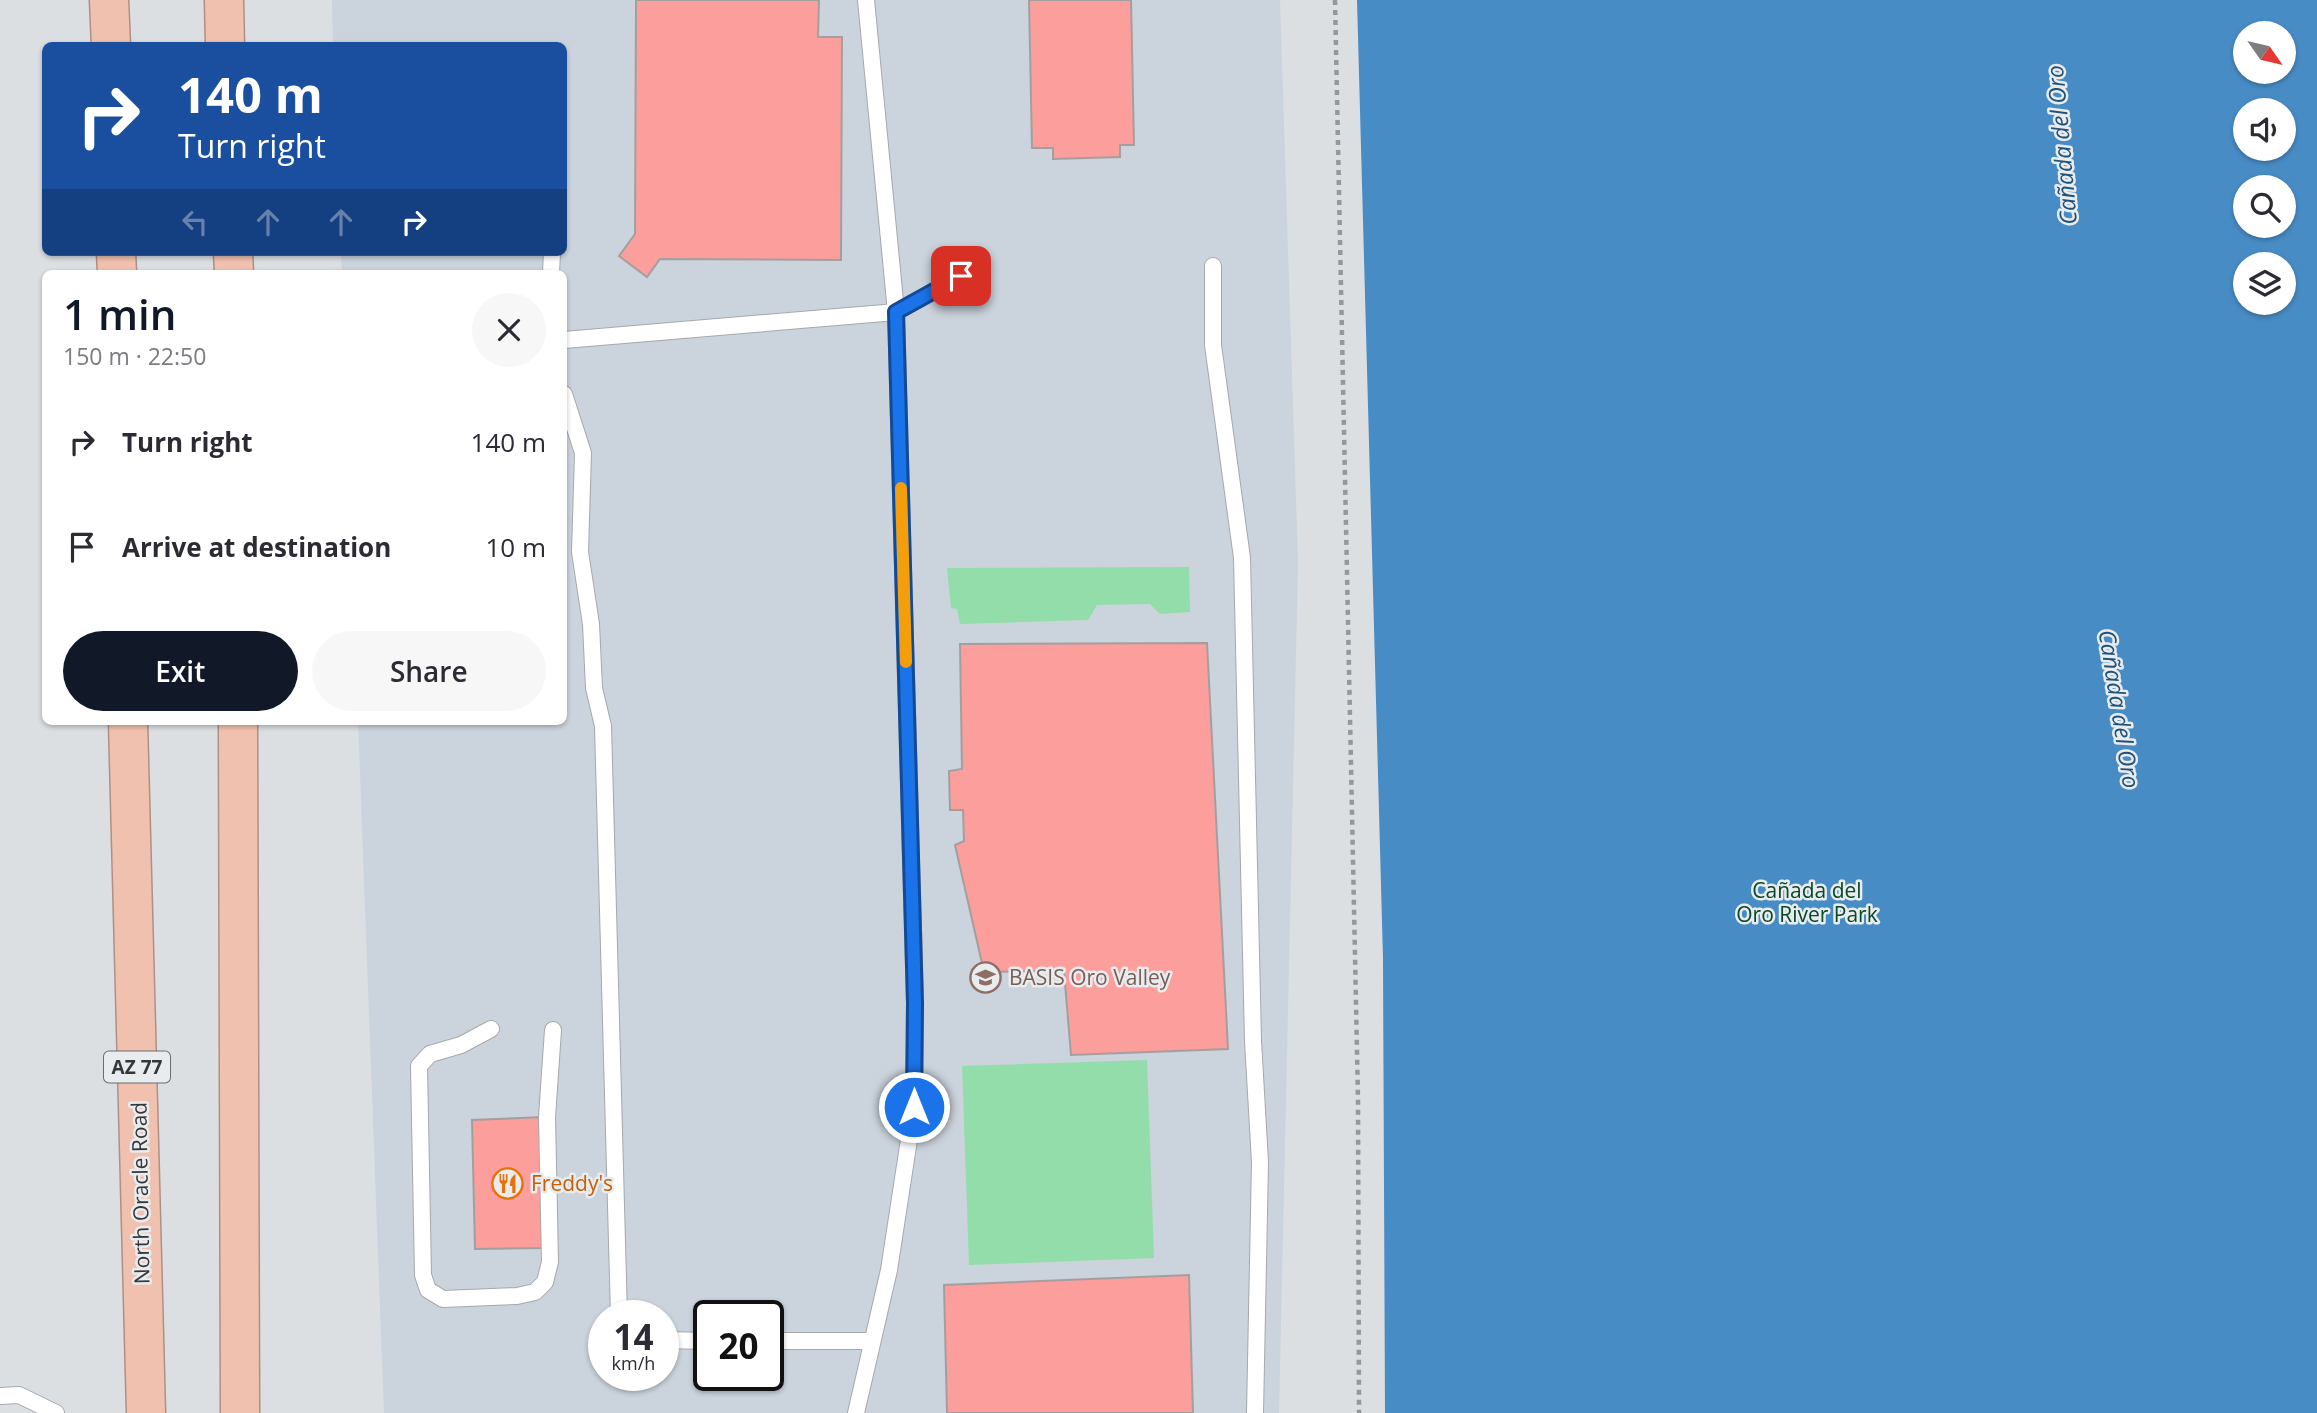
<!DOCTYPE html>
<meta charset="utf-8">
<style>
body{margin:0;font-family:"Open Sans",sans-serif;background:#f7f7f7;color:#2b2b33;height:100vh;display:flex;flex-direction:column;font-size:26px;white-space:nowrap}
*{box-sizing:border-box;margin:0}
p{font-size:23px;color:#7c7c81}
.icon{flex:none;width:38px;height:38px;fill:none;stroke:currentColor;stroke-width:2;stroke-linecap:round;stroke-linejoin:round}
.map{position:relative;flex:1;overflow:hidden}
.sheet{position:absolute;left:42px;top:270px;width:525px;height:455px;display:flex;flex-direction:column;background:#fff;border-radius:10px;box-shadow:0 2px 5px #0004}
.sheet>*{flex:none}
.top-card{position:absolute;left:42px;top:42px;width:525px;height:214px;border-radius:10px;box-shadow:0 2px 5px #0004;background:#1a4fa0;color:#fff;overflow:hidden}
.needle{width:46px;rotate:124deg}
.controls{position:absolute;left:2233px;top:21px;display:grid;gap:14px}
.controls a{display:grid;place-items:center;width:63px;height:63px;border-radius:50%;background:#fff;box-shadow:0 2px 5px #0004;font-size:35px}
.speed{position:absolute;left:588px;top:1300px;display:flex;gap:14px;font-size:35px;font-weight:700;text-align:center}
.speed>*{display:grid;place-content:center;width:91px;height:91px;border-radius:50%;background:#fff;box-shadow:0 2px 5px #0004;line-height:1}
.speed small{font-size:18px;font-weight:400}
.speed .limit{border:4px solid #111;border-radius:10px;background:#fff;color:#111}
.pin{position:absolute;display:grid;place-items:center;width:60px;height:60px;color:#fff;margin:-30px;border-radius:14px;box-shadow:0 4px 10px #0006}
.me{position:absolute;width:77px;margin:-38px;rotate:0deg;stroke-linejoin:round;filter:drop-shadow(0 0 5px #0008)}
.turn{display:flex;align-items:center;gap:24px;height:147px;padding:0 21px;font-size:32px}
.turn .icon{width:91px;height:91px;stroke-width:2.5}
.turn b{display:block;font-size:49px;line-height:60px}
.lanes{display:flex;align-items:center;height:66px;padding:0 21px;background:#0003;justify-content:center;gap:35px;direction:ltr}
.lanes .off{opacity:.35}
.round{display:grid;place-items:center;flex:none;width:74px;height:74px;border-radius:37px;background:#f7f7f7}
.head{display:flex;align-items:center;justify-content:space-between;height:119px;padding:0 21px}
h1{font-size:42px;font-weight:600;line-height:52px;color:#111827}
.action{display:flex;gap:14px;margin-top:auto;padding:14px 21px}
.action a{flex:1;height:80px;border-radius:42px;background:#111827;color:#fff;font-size:28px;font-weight:600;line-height:80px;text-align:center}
.action a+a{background:#f7f7f7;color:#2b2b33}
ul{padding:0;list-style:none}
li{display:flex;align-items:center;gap:21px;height:105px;padding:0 21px}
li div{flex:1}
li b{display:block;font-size:26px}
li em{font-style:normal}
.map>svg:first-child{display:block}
.built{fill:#cbd3dc;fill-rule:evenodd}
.green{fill:#93ddaa}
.water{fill:#488cc6;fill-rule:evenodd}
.building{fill:#fb9e9c;stroke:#a49f9f;stroke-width:2}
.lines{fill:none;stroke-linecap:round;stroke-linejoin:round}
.lane-casing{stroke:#a6a9ac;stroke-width:18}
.highway-casing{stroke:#af9085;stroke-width:41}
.path{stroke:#95989b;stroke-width:4.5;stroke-dasharray:5 5;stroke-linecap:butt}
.lane{stroke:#fff;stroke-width:16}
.highway{stroke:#f0c1ae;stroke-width:38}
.route-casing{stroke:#114b97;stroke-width:18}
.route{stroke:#1a73e8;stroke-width:12}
.slow{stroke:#f59e0b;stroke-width:12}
.labels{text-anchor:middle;stroke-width:5;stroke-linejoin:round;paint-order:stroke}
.shield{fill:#e9ecef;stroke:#6b6d6f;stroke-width:2}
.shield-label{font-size:19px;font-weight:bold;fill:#353638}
.park-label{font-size:21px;fill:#074825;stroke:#e9ecef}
.education-label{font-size:21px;fill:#785e54;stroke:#e9ecef;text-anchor:start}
.food-label{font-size:21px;fill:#c56008;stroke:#e9ecef;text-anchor:start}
.street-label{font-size:21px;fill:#353638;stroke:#e9ecef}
.water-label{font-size:23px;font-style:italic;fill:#205179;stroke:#e9ecef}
</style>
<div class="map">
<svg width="2317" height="1413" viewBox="0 0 2317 1413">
<rect width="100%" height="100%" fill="#dbdfe2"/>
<path class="built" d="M332 0H1280L1298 563 1279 1413H384L358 721H564V273H342L341 252H564V46L333 45ZM604 1316H663V1376H604ZM709 1316H768V1376H709Z"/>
<g class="green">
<polygon points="1189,567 1190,612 1160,614 1150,604 1097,605 1088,620 960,624 957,609 951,608 947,568"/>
<polygon points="1147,1060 1154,1258 969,1265 962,1066"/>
</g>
<path class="water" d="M1357 0H2317V1413H1385L1383 959ZM2245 33H2284V72H2245ZM2245 110H2284V149H2245ZM2245 187H2284V226H2245ZM2245 264H2284V303H2245Z"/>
<g class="building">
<polygon points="636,0 819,0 818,37 842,37 841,260 660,259 647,277 619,256 635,234"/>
<polygon points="1029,0 1131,0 1134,145 1120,145 1120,157 1053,159 1053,148 1032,148"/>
<polygon points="1207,643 1228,1049 1071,1055 1064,971 984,972 955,845 964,841 963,810 950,810 949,771 962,769 960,644"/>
<polygon points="543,1117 543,1248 475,1249 472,1120"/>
<polygon points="1189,1275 1193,1413 947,1413 944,1285"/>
</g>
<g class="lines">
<defs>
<g id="lane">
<polyline points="1213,266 1213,345 1242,558 1253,1041 1260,1162 1255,1413"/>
<polyline points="551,273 552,252"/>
<polyline points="564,340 896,312 961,276"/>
<polyline points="564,394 583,453 580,552 591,624 594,688 603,726 619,1316"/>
<polyline points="491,1029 461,1045 430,1054 419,1066 423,1275 428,1290 443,1299 517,1296 535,1292 545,1282 550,1262 547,1117 553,1030"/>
<polyline points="663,1340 709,1341"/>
<polyline points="768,1341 872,1341"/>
<polyline points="0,1396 19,1395 56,1413"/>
<polyline points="856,1413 889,1270 914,1107 915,1003 896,312 866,0"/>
</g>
<g id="highway">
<polyline points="109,0 111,46"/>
<polyline points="224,0 225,46"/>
<polyline points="116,252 117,273"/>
<polyline points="233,252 234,273"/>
<polyline points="128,721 146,1413"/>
<polyline points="238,721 240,1413"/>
</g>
</defs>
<use href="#lane" class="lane-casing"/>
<use href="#highway" class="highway-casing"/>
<polyline class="path" points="1335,0 1358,1099 1359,1413"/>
<use href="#lane" class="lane"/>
<use href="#highway" class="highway"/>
</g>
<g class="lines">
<defs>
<polyline id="route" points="914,1107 915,1003 896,312 961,276"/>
</defs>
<use href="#route" class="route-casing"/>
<use href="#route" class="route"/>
<polyline class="slow" points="901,488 906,662"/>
</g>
<defs>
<symbol id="school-ring" viewBox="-11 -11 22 22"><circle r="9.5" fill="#e9ecef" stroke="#8d6e63" stroke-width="1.5"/><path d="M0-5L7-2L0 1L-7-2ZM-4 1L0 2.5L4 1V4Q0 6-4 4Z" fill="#8d6e63"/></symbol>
<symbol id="restaurant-ring" viewBox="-11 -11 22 22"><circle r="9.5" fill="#e9ecef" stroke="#e8710a" stroke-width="1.5"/><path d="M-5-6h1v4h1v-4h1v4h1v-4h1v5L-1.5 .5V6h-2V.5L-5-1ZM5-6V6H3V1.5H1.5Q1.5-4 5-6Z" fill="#e8710a"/></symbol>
</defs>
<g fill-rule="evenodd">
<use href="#school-ring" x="968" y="960" width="35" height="35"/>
<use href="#restaurant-ring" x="490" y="1166" width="35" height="35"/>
</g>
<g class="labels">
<rect class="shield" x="104" y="1051.5" width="66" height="31" rx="5"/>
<g class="shield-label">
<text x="137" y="1074">AZ 77</text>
</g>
<g class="park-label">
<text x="1807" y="898">Cañada del<tspan x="1807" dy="24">Oro River Park</tspan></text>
</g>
<g class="education-label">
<text x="1009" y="985">BASIS Oro Valley</text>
</g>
<g class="food-label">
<text x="531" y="1191">Freddy's</text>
</g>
<g class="street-label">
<text transform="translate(141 1193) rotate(-91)" y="7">North Oracle Road</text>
</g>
<g class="water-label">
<text transform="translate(2062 145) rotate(-95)" y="8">Cañada del Oro</text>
<text transform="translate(2119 709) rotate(81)" y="8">Cañada del Oro</text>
</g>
</g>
</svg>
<div class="controls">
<a><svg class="needle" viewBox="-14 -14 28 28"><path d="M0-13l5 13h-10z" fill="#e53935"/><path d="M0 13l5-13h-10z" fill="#7c7c81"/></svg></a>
<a><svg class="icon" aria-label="sound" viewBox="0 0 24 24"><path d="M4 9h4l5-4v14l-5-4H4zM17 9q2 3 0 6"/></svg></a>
<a><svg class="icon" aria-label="search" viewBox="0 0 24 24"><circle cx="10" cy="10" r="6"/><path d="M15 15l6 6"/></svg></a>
<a><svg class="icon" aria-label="layers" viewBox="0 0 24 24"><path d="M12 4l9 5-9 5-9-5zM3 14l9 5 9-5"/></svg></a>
</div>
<div class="speed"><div>14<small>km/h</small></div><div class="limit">20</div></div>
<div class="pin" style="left:961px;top:276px;background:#d93025"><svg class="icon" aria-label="arrive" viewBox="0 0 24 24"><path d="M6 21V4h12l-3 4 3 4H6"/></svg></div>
<svg class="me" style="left:914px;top:1107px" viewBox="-20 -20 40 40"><circle r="17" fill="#1a73e8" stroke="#fff" stroke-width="3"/><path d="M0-11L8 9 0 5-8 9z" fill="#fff"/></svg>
<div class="top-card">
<div class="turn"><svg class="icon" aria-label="right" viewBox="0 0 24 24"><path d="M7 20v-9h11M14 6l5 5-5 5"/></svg><div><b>140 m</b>Turn right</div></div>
<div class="lanes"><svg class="icon off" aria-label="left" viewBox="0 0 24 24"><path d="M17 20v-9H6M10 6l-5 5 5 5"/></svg><svg class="icon off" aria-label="ahead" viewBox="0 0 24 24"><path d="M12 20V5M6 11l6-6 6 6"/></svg><svg class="icon off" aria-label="ahead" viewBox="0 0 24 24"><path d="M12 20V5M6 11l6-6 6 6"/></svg><svg class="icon" aria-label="right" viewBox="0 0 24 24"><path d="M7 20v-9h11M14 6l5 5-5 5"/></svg></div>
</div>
<section class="sheet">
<div class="head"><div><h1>1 min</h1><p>150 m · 22:50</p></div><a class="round"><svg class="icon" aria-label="close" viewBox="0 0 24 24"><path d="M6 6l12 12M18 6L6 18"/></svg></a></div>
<ul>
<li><svg class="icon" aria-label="right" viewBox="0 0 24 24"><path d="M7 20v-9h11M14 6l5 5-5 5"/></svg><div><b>Turn right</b></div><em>140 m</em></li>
<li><svg class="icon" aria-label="arrive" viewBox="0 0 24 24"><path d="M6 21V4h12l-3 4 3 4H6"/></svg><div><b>Arrive at destination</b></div><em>10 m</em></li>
</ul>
<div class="action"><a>Exit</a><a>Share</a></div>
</section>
</div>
